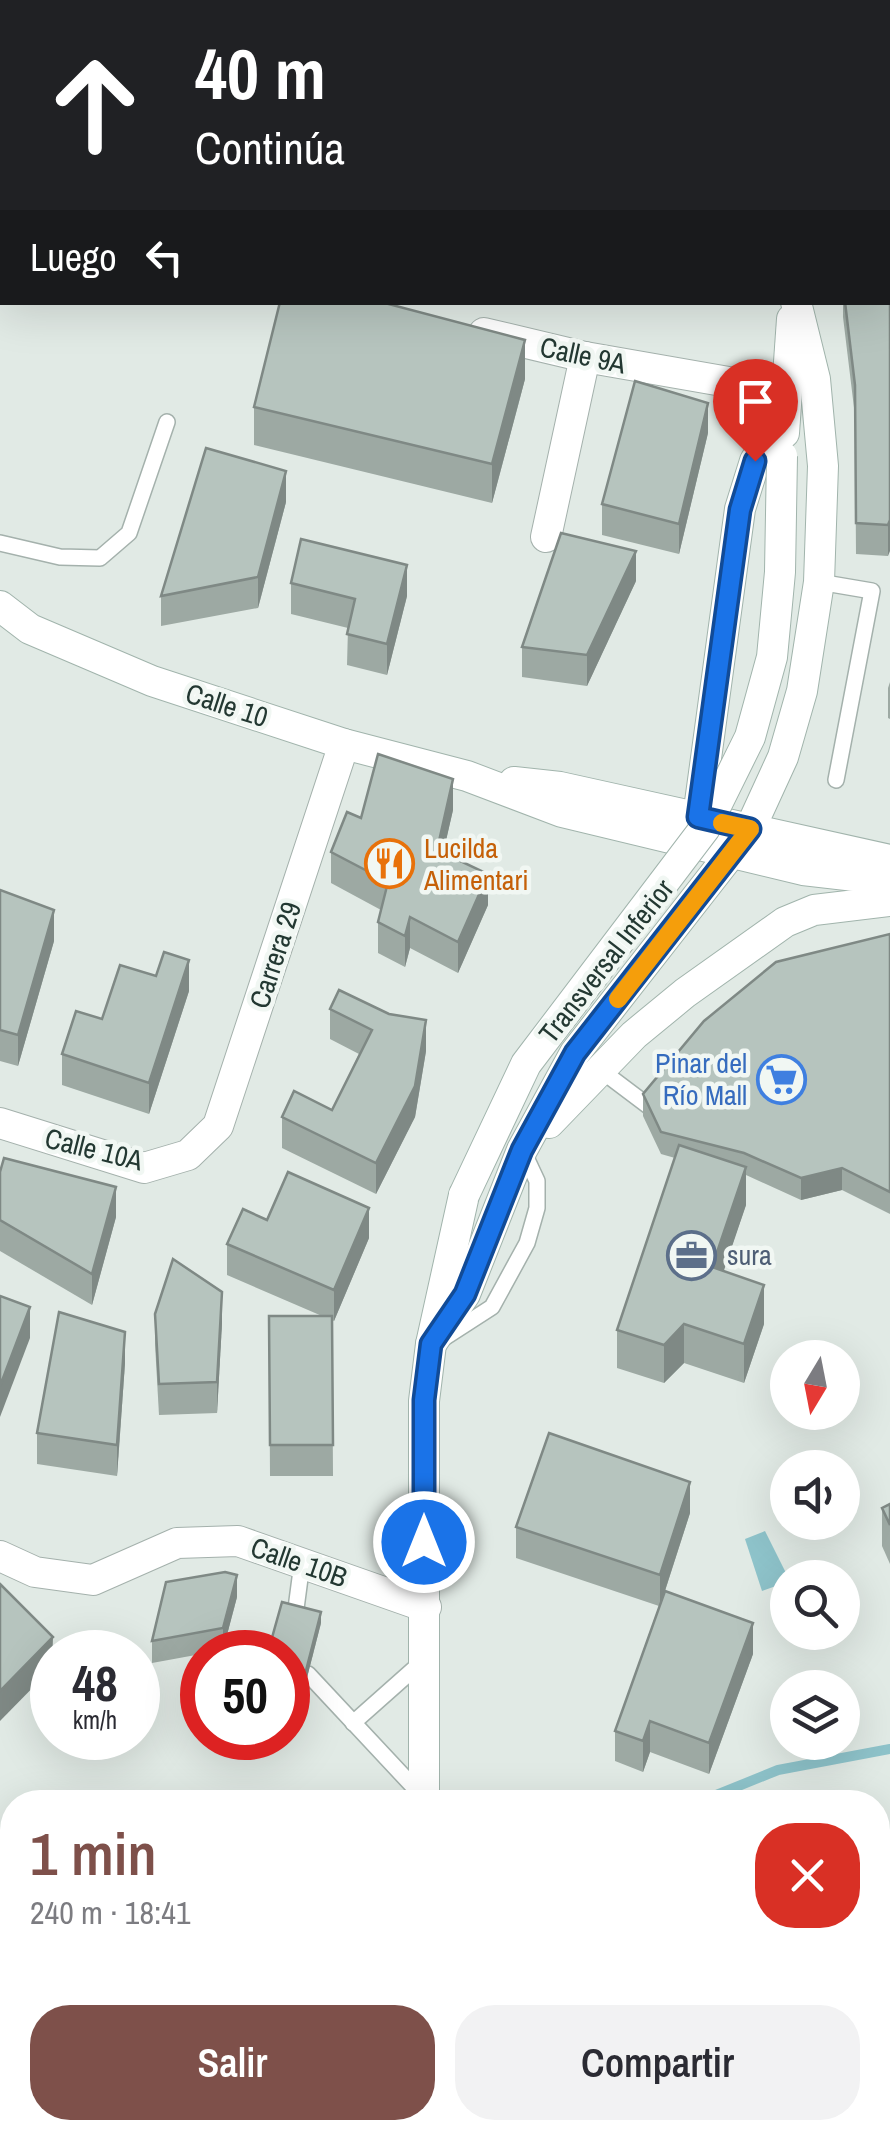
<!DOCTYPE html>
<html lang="es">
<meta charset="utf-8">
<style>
body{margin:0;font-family:"Archivo Narrow",sans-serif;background:#f2f2f3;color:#2b2b33;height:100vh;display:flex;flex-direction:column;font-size:38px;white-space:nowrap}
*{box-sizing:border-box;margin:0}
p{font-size:32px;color:#7c7c81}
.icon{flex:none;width:55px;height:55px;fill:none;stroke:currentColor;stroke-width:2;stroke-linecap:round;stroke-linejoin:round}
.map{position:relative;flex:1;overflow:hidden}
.panel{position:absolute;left:0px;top:1790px;width:890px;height:350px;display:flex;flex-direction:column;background:#fff;border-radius:40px 40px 0 0;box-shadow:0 10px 40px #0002}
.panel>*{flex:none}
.top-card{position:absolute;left:0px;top:0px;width:890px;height:305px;box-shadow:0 10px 40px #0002;background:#202124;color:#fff;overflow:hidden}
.needle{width:65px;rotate:190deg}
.fabs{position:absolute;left:770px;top:1340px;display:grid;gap:20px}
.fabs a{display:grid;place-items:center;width:90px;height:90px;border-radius:50%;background:#fff;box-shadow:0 10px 40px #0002;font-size:50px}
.speed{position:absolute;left:30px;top:1630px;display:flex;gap:20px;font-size:50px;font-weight:700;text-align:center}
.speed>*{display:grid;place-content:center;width:130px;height:130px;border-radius:50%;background:#fff;box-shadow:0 10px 40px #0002;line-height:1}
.speed small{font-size:25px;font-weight:400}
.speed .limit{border:15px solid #d22;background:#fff;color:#111}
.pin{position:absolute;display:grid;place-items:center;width:85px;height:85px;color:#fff;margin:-102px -42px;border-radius:50% 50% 50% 0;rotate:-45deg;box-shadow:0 0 10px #0007}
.pin .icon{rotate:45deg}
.me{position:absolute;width:110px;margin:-55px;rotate:0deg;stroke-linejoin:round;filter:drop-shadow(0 0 8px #0008)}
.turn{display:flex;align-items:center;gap:35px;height:210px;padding:0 30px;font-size:45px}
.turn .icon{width:130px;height:130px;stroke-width:2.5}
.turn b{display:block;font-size:70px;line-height:85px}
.then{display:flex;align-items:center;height:95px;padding:0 30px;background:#0003;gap:20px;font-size:38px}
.round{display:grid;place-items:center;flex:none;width:105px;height:105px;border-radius:40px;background:#f2f2f3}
.headline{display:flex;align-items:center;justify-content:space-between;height:170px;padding:0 30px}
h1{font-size:60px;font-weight:600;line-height:75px;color:#7e504a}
.cta{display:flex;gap:20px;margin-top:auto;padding:20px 30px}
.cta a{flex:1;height:115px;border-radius:40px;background:#7e504a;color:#fff;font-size:40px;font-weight:600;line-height:115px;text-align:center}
.cta a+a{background:#f2f2f3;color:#2b2b33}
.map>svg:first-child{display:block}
.water{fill:#8ec3ca}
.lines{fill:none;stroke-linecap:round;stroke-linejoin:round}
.stream{stroke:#8ec3ca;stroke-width:10}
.lane-casing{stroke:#a4b1ac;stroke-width:18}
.street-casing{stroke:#a4b1ac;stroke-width:32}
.secondary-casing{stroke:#a1b4ac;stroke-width:32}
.lane{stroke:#fff;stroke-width:15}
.street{stroke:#fff;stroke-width:30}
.secondary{stroke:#fff;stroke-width:30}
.secondary-bridge-casing{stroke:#a1b4ac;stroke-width:32;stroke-linecap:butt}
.secondary-bridge{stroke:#fff;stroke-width:30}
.wall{fill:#9da9a3}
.shaded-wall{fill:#7f8985}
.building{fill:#b6c4be;stroke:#7f8985;stroke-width:2.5}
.route-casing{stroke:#114b97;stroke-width:25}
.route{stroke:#1a73e8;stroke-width:18}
.slow{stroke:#f59e0b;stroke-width:18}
.labels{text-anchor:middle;stroke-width:9;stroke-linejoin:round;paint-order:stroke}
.street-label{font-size:28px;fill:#233832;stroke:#f1f7f3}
.food-label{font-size:28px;fill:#c56008;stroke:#f1f7f3;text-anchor:start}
.shop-label{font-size:28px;fill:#366cbe;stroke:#f1f7f3;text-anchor:end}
.service-label{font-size:28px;fill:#4e5e75;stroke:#f1f7f3;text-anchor:start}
</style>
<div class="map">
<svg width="890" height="2140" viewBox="0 0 890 2140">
<rect width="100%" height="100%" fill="#e1eae5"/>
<polygon class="water" points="765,1531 788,1577 787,1582 762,1591 745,1539"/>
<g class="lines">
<g class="stream">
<polyline points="510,0 512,2"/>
<polyline points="888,233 890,233"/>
<polyline points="699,1802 778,1770 890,1749"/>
<polyline points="0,1840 12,1841"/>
</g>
<defs>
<g id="lane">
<polyline points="0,543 60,557 100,558 129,533 167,422"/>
<polyline points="819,582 872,591 836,780"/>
<polyline points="598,1068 659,1114"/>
<polyline points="444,1338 492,1307 527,1243 537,1208 537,1181 523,1151"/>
<polyline points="295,1616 302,1563"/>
<polyline points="308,1674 422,1796"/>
<polyline points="353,1723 424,1660"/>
</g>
<g id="street">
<polyline points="484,333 585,357 785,392"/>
<polyline points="546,537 585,357"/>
<polyline points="0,1123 144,1168 188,1155 218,1126 344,744"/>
<polyline points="0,1556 35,1572 93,1580 177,1543 238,1541 426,1607"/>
<polyline points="119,2140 122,2128"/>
</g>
<g id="secondary">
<polyline points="888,7 890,5"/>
<polyline points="784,433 792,319"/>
<polyline points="0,606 30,629 152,681 344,744 467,776 562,812 803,870 890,880"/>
<polyline points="514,782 560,787 890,860"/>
<polyline points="698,817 740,509 755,461 784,417"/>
<polyline points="549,1123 634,1035 685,993 785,922 814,910 890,901"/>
<polyline points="431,1344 465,1294 522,1150 575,1053 750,829 783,757 802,691 819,582 823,466 815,379 796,302"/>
<polyline points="424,1802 424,1401 431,1344 464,1195"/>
<polyline points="427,2128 427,2140"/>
</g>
</defs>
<use href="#lane" class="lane-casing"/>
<use href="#street" class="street-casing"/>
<use href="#secondary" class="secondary-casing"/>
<use href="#lane" class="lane"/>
<use href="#street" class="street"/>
<use href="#secondary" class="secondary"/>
<defs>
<polyline id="secondary-bridge" points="464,1195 526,1064 705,828 750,737 772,657 780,572 782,456"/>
</defs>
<use href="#secondary-bridge" class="secondary-bridge-casing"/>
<use href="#secondary-bridge" class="secondary-bridge"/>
</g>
<g class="wall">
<rect x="37" y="0" width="146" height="2"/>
<rect x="888" y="78" width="2" height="127"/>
<polygon points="890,287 888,556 856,554 855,416 843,317 843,302 888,302"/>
<polygon points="525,379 492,503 254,445 254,407"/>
<polygon points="708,433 679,554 602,535 602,504"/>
<polygon points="286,502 258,608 161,626 161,596"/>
<polygon points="636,581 587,686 522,677 522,647"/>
<polygon points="291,583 407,596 387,675 347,665 348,628 291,614"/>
<polygon points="890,682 890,719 888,718 888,688"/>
<polygon points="453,810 443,853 488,905 458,973 410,948 405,967 378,953 378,922 381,910 331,883 331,852 361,818"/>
<polygon points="0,890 54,941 18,1066 0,1061"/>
<polygon points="890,934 890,1214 842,1190 801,1200 746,1175 746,1205 723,1271 764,1324 744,1383 684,1363 664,1383 617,1368 617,1330 675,1158 661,1154 643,1116 643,1094"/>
<polygon points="189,991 149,1114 62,1085 62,1054 102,1019"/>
<polygon points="330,1009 426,1051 415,1117 376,1194 282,1148 282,1117 332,1110 359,1054 330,1039"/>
<polygon points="0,1172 116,1217 92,1305 0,1251"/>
<polygon points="267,1220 369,1238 334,1321 332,1320 333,1476 270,1476 269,1316 322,1316 227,1275 227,1244"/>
<polygon points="155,1314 222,1323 217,1413 159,1415 155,1344"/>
<polygon points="125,1363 117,1476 37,1464 37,1433"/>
<polygon points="890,1504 890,1564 882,1546 882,1508"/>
<polygon points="690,1513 665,1591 753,1654 709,1774 650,1752 643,1772 615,1761 615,1731 659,1606 516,1558 516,1527"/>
<polygon points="237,1597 223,1650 152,1663 152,1641"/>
<polygon points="321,1623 301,1701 288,1698 288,1652"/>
<polygon points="890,1896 890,2015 878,1983 878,1903"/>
<polygon points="744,2128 831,2128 753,2140 746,2140"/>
</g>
<g class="shaded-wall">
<polygon points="145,0 183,0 183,2 139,2"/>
<polygon points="525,340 525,379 492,503 492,464"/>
<polygon points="708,403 708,433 679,554 679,524"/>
<polygon points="286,471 286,502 258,608 258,577"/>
<polygon points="890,520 890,551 888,556 888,525"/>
<polygon points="636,551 636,581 587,686 587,655"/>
<polygon points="407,565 407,596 387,675 387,644"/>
<polygon points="453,779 453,810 437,880 437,850"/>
<polygon points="488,874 488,905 458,973 458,942"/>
<polygon points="54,910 54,941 18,1066 18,1035"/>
<polygon points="410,917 410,948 405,967 405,936"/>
<polygon points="189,960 189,991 149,1114 149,1083"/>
<polygon points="426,1020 426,1051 415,1117 376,1194 376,1163"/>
<polygon points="746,1167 746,1205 712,1306 712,1267"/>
<polygon points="842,1168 842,1190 801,1200 801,1178"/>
<polygon points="116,1187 116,1217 92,1305 92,1274"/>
<polygon points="369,1208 369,1238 334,1321 334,1290"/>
<polygon points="764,1285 764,1324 744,1383 744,1344"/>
<polygon points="222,1292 222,1323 217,1413 217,1382"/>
<polygon points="30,1307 30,1338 0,1417 0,1386"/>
<polygon points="684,1324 684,1363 664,1383 664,1345"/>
<polygon points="125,1332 125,1363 117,1476 117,1445"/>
<polygon points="690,1482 690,1513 660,1606 660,1575"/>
<polygon points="237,1575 237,1597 223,1650 223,1628"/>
<polygon points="321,1612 321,1623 301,1701 301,1690"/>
<polygon points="753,1623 753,1654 709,1774 709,1743"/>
<polygon points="53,1637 52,1668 0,1721 0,1691"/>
<polygon points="650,1721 650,1752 643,1772 643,1741"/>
</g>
<g class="building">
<polygon points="51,0 145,0 139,2 53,2"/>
<rect x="888" y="78" width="2" height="96"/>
<polygon points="888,287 890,287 890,520 888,525 856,523 855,385 845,302 888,302"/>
<polygon points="280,302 381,302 525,340 492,464 254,407"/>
<polygon points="635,381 708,403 679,524 602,504"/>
<polygon points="206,448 286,471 258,577 161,596"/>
<polygon points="561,533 636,551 587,655 522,647"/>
<polygon points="301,539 407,565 387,644 347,634 355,599 291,583"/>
<polygon points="378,754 453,779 437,850 488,874 458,942 410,917 405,936 378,922 388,882 331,852 347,812 361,818"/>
<polygon points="0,890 54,910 18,1035 0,1030"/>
<polygon points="890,934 890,1192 842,1168 801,1178 744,1153 661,1132 643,1094 704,1021 776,962"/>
<polygon points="164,952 189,960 149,1083 62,1054 76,1011 102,1019 120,965 156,976"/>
<polygon points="339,990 389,1014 426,1020 415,1086 376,1163 282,1117 294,1091 332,1110 372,1030 330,1009"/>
<polygon points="679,1145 746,1167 712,1267 764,1285 744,1344 684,1324 664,1345 617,1330"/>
<polygon points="4,1158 116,1187 92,1274 0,1220 0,1172"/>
<polygon points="288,1172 369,1208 334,1290 227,1244 243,1209 267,1220"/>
<polygon points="173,1259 222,1292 217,1382 159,1384 155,1314"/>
<polygon points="0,1296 30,1307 0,1386"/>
<polygon points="59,1312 125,1332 117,1445 37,1433"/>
<polygon points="269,1316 332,1316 333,1445 270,1445"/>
<polygon points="549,1433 690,1482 660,1575 516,1527"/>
<polygon points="890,1504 890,1525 882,1508"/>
<polygon points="225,1572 237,1575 223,1628 152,1641 166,1582"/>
<polygon points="0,1584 53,1637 0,1691"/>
<polygon points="665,1591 753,1623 709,1743 650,1721 643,1741 615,1731"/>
<polygon points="282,1602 321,1612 301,1690 288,1687 288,1652 268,1652"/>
<polygon points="890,1896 890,1966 878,1934 878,1903"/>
<polygon points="188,2128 363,2128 364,2140 188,2140"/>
<rect x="518" y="2128" width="153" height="12"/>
</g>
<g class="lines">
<defs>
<polyline id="route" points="424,1542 424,1400 431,1344 465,1294 522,1150 575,1053 750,829 698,817 740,510 755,461"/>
</defs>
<use href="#route" class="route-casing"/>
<use href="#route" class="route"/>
<polyline class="slow" points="618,999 750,829 722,823"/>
</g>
<defs>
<symbol id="restaurant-ring" viewBox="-11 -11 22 22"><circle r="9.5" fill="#f1f7f3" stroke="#e8710a" stroke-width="1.5"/><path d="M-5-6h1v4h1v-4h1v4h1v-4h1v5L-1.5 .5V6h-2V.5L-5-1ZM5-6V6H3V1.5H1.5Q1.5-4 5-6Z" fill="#e8710a"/></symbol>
<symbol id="supermarket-ring" viewBox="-11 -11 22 22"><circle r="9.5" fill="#f1f7f3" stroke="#3f7fe0" stroke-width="1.5"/><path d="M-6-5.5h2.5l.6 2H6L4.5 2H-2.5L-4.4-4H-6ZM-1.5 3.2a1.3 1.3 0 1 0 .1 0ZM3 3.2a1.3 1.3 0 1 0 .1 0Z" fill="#3f7fe0"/></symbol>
<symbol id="office-ring" viewBox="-11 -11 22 22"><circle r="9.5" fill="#f1f7f3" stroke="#5c6f8a" stroke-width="1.5"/><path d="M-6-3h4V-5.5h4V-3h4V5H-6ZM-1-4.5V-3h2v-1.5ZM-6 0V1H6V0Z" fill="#5c6f8a"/></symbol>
</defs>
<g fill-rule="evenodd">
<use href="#restaurant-ring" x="362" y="836" width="55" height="55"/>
<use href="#supermarket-ring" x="754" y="1052" width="55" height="55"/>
<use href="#office-ring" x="664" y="1228" width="55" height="55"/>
</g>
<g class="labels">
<g class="street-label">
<text transform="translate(583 355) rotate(12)" y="10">Calle 9A</text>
<text transform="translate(227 705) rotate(18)" y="10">Calle 10</text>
<text transform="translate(275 955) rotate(-72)" y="10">Carrera 29</text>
<text transform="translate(606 961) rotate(-52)" y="10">Transversal Inferior</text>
<text transform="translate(94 1149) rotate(14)" y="10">Calle 10A</text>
<text transform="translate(299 1562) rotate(19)" y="10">Calle 10B</text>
</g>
<g class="food-label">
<text x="424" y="858">Lucilda<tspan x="424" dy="32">Alimentari</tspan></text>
</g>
<g class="shop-label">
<text x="747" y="1073">Pinar del<tspan x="747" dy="32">Río Mall</tspan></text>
</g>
<g class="service-label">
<text x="727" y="1265">sura</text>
</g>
</g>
</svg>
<div class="fabs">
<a><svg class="needle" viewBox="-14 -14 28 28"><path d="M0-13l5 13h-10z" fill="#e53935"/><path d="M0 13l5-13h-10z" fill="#7c7c81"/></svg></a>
<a><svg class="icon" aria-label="sound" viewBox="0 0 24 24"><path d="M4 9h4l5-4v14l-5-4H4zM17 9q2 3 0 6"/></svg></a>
<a><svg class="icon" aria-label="search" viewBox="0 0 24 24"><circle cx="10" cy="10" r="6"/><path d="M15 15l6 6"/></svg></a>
<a><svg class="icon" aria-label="layers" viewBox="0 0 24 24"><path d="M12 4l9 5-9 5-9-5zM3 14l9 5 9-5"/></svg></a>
</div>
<div class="speed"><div>48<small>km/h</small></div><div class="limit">50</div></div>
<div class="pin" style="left:755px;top:461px;background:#d93025"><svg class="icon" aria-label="arrive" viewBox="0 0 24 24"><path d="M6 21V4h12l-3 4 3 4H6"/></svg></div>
<svg class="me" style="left:424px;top:1542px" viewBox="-20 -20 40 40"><circle r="17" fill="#1a73e8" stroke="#fff" stroke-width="3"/><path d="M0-11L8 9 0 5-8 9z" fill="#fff"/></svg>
<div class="top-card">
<div class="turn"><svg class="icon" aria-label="ahead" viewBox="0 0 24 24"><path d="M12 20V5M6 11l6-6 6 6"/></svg><div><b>40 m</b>Continúa</div></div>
<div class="then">Luego<svg class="icon" aria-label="left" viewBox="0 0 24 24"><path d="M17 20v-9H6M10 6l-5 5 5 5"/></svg></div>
</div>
<section class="panel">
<div class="headline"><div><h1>1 min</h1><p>240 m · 18:41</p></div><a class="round" style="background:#d93025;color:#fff"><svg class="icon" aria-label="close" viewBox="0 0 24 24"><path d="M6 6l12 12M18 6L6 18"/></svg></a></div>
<div class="cta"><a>Salir</a><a>Compartir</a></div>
</section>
</div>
